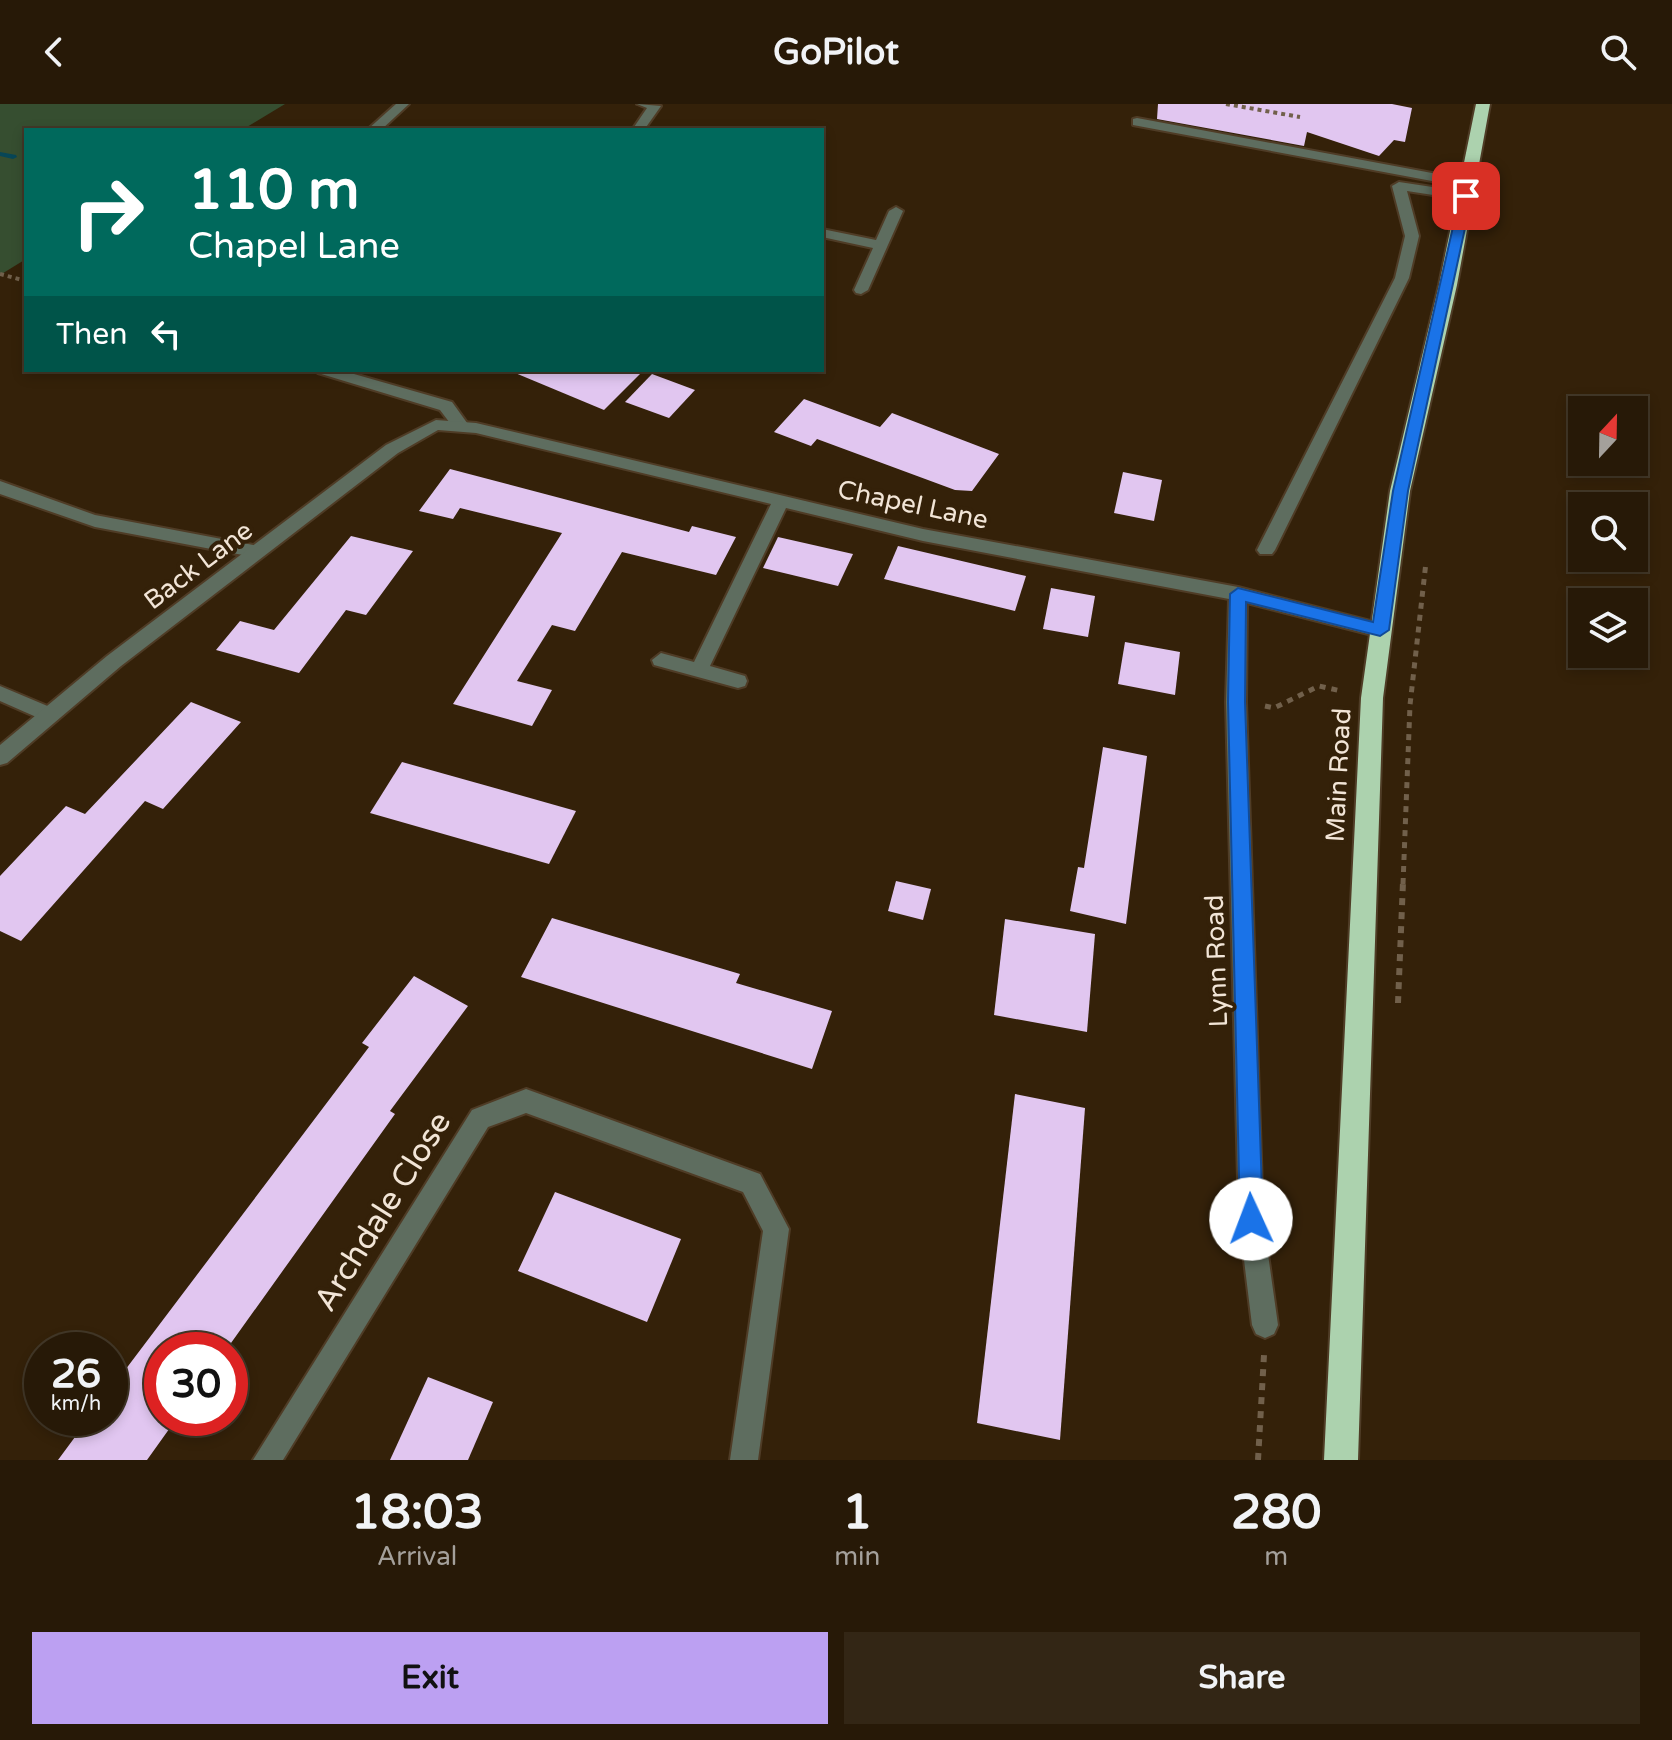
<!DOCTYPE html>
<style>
body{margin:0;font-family:"Varela Round",sans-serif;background:#332615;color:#f1f3f6;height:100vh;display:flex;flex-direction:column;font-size:30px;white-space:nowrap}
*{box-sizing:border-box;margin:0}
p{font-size:26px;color:#a4a09b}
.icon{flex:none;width:44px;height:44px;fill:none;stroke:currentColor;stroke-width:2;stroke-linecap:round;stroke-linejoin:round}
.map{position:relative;height:1356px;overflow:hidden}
.details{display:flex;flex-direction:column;background:#271907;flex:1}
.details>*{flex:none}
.hud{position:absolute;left:24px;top:24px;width:800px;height:244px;border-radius:0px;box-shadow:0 4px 12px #0003,0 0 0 2px #433828;background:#00695c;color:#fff;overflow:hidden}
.needle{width:52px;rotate:22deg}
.fabs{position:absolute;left:1568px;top:292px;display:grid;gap:16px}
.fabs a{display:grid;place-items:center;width:80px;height:80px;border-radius:0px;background:#271907;box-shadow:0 4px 12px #0003,0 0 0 2px #433828;font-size:40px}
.speed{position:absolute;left:24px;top:1228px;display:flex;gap:16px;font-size:40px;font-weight:700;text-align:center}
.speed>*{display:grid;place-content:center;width:104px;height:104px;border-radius:50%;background:#271907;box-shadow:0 4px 12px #0003,0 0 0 2px #433828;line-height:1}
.speed small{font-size:20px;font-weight:400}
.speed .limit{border:12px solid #d22;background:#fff;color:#111}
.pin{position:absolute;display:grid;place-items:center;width:68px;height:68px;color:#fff;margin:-34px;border-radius:16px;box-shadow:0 4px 12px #0006}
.me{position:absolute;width:88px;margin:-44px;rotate:358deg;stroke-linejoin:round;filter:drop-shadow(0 0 6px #0008)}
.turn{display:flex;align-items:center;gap:28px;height:168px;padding:0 32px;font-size:36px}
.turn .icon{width:104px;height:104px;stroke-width:2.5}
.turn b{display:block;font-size:56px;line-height:68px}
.then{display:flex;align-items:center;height:76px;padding:0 32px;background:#0003;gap:16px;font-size:30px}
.eta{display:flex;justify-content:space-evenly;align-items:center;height:136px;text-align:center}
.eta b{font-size:48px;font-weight:700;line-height:56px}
.primary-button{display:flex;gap:16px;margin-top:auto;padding:16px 32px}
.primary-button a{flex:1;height:92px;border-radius:0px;background:#bca0f2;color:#111;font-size:32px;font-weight:700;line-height:92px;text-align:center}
.primary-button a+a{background:#332615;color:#f1f3f6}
header{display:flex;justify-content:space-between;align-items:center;height:104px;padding:0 32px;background:#271907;font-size:36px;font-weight:700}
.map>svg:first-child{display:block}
.green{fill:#364e30}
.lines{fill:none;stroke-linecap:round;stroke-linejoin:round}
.stream{fill:#074657;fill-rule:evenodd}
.building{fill:#e1c6f0}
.lane-casing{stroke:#4f3c26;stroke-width:4}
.street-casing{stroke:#4f3c26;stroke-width:4}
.highway-casing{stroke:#4f3c26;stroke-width:4}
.path-far2{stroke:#71604b;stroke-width:4;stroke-dasharray:4 4;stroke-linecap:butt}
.path-far1{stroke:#71604b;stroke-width:5;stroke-dasharray:6 6;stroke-linecap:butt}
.path{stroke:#71604b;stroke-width:6;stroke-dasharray:7 7;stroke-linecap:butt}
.lane{fill:#5e6d5f;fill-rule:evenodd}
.street{fill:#5e6d5f;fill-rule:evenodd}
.highway{fill:#acd2ae;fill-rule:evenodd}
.route{fill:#1a73e8;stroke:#114b97;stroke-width:2}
.labels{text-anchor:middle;stroke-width:8;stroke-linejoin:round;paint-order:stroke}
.street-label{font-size:26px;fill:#f2e5d7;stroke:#342109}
.near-street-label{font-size:32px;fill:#f2e5d7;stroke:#342109}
</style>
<header><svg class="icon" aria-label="back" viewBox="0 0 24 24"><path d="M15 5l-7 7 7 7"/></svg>GoPilot<svg class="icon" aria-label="search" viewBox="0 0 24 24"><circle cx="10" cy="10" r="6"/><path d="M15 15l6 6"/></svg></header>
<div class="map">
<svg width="1672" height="1356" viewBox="0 0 1672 1356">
<rect width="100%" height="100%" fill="#342109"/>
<polygon class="green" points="0,0 285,0 242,26 26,26 26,155 0,171"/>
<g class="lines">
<polygon class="stream" points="0,48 16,51 17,53 13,55 0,52"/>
</g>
<g class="building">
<polygon points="1158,0 1392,0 1412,4 1405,38 1394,36 1379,52 1307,28 1304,42 1157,15"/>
<polygon points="508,266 644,266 604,306"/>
<polygon points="652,270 695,286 669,314 625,298"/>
<polygon points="804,295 880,323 892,309 999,350 972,387 955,386 817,335 811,342 774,328"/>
<polygon points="450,365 689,428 692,422 736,433 716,471 622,448 575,527 552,521 517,577 552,586 532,622 453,600 562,429 460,404 453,415 419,407"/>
<polygon points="1123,368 1162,376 1154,417 1114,409"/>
<polygon points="351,432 413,447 366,511 346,506 299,569 216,546 240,517 274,526"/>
<polygon points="778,433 853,450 838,482 763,464"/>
<polygon points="898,442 1026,472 1015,507 884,475"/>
<polygon points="1051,484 1095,492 1088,533 1043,525"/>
<polygon points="1125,538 1180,548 1175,591 1118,580"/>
<polygon points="191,598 241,618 163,705 145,697 21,837 0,827 0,772 66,702 85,710"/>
<polygon points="1103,643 1147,652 1126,820 1070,807 1078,763 1084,764"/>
<polygon points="402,658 523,692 576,707 549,760 370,709"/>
<polygon points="896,777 931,785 923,816 888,807"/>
<polygon points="552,814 740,870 736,879 832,907 812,965 521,873"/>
<polygon points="1005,815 1095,830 1087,928 994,911"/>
<polygon points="414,872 468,902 390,1007 395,1010 226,1246 162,1246 162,1314 177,1314 147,1356 58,1356 89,1314 110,1314 110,1286 369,943 362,939"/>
<polygon points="1015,990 1085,1004 1060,1336 977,1319"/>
<polygon points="555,1088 681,1135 647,1218 518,1167"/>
<polygon points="428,1273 493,1298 468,1356 390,1356"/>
</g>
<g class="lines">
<defs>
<g id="lane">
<polygon points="396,0 409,0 381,26 367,26"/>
<polygon points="637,0 661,2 644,26 632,26 647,4"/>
<polygon points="1137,14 1448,72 1455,76 1448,80 1133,21 1133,15"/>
<polygon points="1399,78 1466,88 1473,92 1466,96 1407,87 1419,132 1409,174 1275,446 1272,450 1260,450 1257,446 1395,174 1405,132 1392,82"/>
<polygon points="896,103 903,107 868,186 861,190 856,189 854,186 873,144 822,133 822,125 876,136 889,107"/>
<polygon points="315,266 340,266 452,298 470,323 468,327 456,327 440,306 318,269"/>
<polygon points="0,377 95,411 258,442 267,448 258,454 95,423 0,390"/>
<polygon points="0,582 57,606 60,611 57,616 43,616 0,597"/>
</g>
<g id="street">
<polygon points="436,316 476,319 923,425 1238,483 1386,521 1389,526 1386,531 1380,533 1247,499 1246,598 1263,1115 1278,1221 1274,1230 1265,1234 1256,1230 1252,1221 1239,1115 1226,598 1229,495 923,437 786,404 710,562 745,572 747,577 745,582 738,584 654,561 652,556 661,549 694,558 771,400 476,329 438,326 398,349 121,562 7,659 0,661 0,641 107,552 386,341"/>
<polygon points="526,985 760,1070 789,1125 758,1356 730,1356 763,1127 743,1088 526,1009 488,1023 283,1356 253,1356 472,1006"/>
</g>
<polygon id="highway" points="1476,0 1490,0 1457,181 1410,387 1383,594 1358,1356 1324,1356 1361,594 1390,387 1439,181"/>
</defs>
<use href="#lane" class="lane-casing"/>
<use href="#street" class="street-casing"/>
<use href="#highway" class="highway-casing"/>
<g class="path-far2">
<polyline points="1226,0 1300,13"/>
<polyline points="0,170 26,177"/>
</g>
<g class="path-far1">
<polyline points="1265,602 1274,604 1319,582 1341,587"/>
<polyline points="1403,780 1410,601 1426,458"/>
</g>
<g class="path">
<polyline points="1398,899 1403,778"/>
<polyline points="1258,1356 1264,1251"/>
</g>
<use href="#lane" class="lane"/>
<use href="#street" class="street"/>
<use href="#highway" class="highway"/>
</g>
<polygon class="route" points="1466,88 1472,92 1408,387 1389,526 1380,532 1246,498 1245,598 1263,1115 1259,1123 1251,1126 1243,1123 1240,1115 1228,598 1230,490 1238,484 1373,518 1393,387 1460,92"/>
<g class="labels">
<g class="street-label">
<text transform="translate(913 400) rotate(12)" y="9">Chapel Lane</text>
<text transform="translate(198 461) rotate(-37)" y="9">Back Lane</text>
<text transform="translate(1338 671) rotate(-87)" y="9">Main Road</text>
<text transform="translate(1216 857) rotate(-92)" y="9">Lynn Road</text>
</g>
<g class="near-street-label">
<text transform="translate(382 1107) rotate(-58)" y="11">Archdale Close</text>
</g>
</g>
</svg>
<div class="fabs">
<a><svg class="needle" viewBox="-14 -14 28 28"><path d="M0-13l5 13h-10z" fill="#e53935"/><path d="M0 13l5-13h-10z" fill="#a4a09b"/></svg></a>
<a><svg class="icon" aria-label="search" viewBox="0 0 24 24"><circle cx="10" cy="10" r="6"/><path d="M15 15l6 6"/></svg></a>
<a><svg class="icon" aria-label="layers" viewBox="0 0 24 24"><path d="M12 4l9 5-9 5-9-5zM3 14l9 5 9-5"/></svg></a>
</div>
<div class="speed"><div>26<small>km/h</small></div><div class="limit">30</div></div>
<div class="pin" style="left:1466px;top:92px;background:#d93025"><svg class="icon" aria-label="arrive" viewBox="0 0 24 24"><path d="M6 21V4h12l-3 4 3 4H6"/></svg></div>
<svg class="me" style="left:1251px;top:1115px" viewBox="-20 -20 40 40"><circle r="19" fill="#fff"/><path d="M0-13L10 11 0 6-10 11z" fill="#1a73e8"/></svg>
<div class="hud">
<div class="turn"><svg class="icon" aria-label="right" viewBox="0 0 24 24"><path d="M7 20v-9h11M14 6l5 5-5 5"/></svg><div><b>110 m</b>Chapel Lane</div></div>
<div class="then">Then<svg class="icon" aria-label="left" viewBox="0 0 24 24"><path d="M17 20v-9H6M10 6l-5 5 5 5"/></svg></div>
</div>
</div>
<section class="details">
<div class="eta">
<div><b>18:03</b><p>Arrival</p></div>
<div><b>1</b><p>min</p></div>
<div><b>280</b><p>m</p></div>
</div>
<div class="primary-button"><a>Exit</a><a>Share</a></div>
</section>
